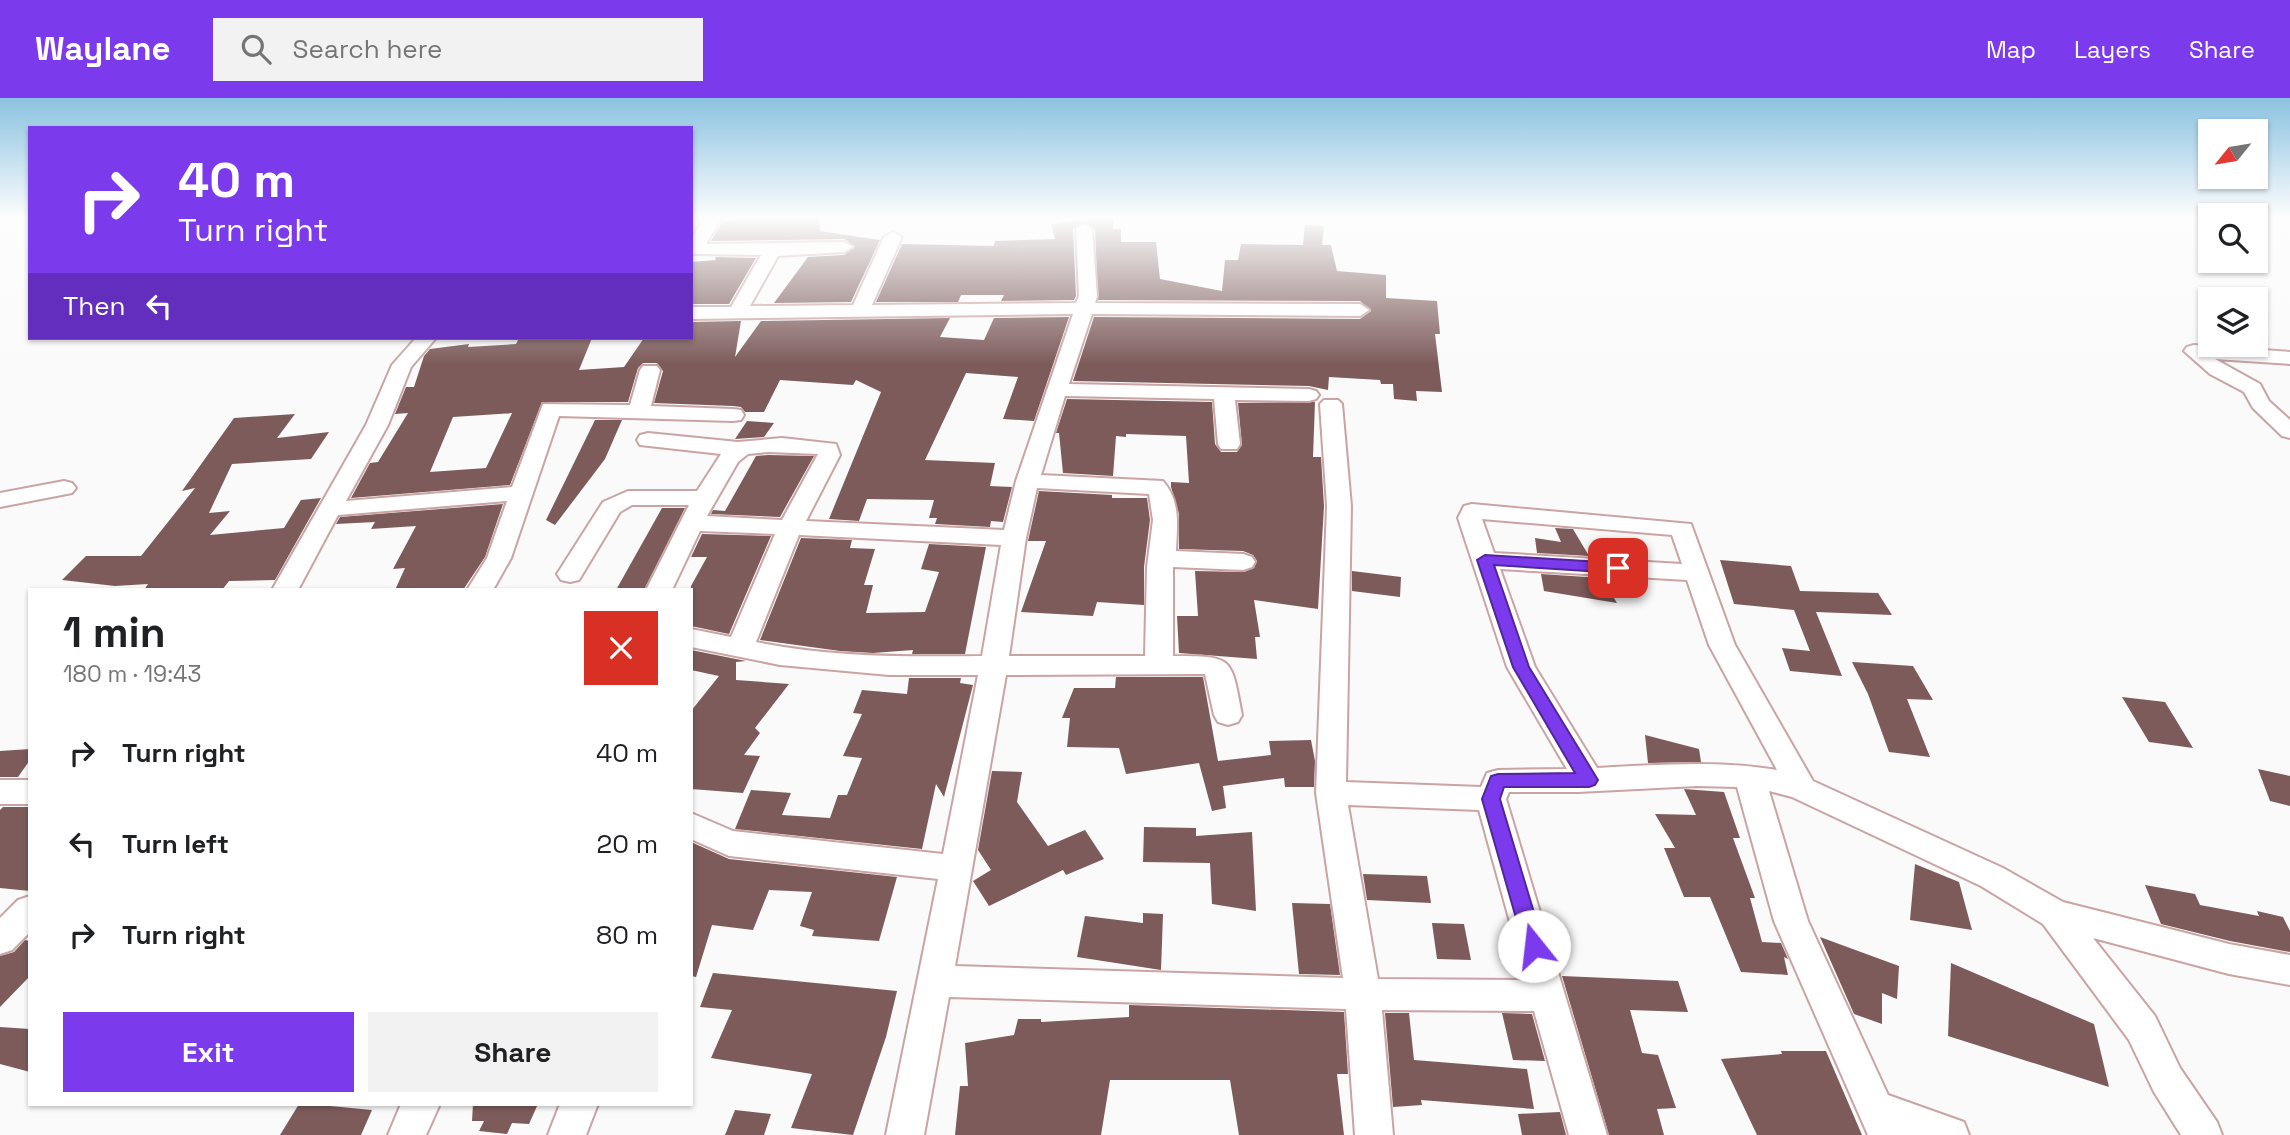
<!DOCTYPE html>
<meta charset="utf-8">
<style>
body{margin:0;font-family:"Space Grotesk",sans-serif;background:#f2f2f2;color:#202124;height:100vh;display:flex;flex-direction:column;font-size:26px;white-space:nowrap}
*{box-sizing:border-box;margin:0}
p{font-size:23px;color:#757577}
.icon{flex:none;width:38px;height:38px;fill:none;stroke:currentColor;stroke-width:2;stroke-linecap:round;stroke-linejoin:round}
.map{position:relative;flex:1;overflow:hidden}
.panel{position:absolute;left:28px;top:490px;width:665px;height:518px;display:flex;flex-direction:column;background:#fff;border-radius:0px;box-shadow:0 2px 5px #0004}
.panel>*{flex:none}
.guide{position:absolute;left:28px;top:28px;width:665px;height:214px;border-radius:0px;box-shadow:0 2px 5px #0004;background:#7c3aed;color:#fff;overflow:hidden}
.needle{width:46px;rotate:240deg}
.fabs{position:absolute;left:2198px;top:21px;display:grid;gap:14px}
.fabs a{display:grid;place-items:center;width:70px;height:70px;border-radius:0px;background:#fff;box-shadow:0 2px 5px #0004;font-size:35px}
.pin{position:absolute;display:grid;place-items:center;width:60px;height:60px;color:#fff;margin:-30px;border-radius:14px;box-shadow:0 4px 10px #0006}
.me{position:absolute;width:77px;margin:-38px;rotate:344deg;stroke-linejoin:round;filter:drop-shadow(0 0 5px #0008)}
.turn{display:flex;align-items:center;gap:24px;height:147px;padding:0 35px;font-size:32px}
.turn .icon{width:91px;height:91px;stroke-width:2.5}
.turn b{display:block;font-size:49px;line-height:60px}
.then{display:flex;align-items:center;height:66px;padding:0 35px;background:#0003;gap:14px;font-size:26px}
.round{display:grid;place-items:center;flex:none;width:74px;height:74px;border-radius:0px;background:#f2f2f2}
.summary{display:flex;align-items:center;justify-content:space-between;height:119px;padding:0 35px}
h1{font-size:42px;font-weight:700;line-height:52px}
.button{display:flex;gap:14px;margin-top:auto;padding:14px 35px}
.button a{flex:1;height:80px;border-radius:0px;background:#7c3aed;color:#fff;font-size:28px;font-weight:700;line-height:80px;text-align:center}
.button a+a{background:#f2f2f2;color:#202124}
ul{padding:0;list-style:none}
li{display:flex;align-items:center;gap:21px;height:91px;padding:0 35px}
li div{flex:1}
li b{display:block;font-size:26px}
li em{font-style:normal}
header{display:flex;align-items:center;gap:42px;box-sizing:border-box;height:98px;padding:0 35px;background:#7c3aed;color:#fff}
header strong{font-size:33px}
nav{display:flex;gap:38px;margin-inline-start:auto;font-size:24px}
.search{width:490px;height:63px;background:#f2f2f2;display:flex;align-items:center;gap:18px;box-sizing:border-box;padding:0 24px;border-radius:0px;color:#757577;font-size:26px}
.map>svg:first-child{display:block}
.building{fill:#7c5b5a;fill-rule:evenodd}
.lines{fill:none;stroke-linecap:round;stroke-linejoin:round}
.minor-casing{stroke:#c9a4a3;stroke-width:4}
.minor{fill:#fff;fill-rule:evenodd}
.route{fill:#7c3aed;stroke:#51269a;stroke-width:2}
</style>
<header>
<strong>Waylane</strong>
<div class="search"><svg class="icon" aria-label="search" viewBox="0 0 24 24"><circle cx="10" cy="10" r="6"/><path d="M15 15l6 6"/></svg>Search here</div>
<nav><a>Map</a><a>Layers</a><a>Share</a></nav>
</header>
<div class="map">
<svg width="2290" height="1037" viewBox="0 0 2290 1037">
<rect width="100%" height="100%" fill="#fafafa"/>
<g class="building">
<polygon points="740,121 819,121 820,133 880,142 851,204 774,205 808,159 844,157 855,148 844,141 711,143 722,124"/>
<polygon points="1093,121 1114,121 1113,131 1121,131 1121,144 1156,144 1160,181 1222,193 1225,162 1238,162 1241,146 1303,147 1305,127 1324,128 1322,147 1331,147 1337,173 1386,177 1386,200 1437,203 1440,236 1435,236 1442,294 1416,293 1417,303 1394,301 1393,286 1381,286 1380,282 1329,279 1328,292 1309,288 1073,283 1094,219 1360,221 1371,213 1360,203 1098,202 1095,131 1085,124 1073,131 1076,198 1074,202 1001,203 1004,197 961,197 958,204 876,204 902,146 994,148 995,143 1055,141 1051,126"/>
<polygon points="715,159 756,160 729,206 691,206 691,164 716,162"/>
<path d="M1069 219 1034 323 1003 321 1018 279 966 275 925 362 995 365 990 388 1012 389 1003 424 991 423 990 429 935 426 937 420H929L934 402 867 401 859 423 829 421 881 294 856 282 853 287 780 282 764 314H745L741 309 733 308 654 305 663 273 657 265H643L638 270 628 304H542L510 387 351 400 370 365 378 364 408 315 395 316 406 289H414L424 258 430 251 469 246 468 249 516 246 519 240H592L579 272 624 269 644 240H691V224L741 223 735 259 761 223 950 220 940 239 984 242 994 220ZM512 315 486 370 430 374 453 319Z"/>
<polygon points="1067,301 1212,304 1215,346 1221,354 1237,354 1242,347 1238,305 1315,304 1313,359 1321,359 1324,408 1318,511 1254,502 1260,539 1255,539 1257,561 1179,555 1177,518 1198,518 1195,473 1244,474 1254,470 1257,463 1253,457 1243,453 1179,451 1179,416 1171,389 1171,384 1189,385 1186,338 1126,336 1126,339 1116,338 1113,378 1063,375 1059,335 1056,335"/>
<polygon points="295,316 277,340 329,334 311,361 232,366 209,415 230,413 210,437 284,430 301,402 321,400 275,482 229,483 222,492 144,492 148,486 115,488 62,482 86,458 141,458 195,390 182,393 234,320"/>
<polygon points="595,322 622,322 605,361 555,427 546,422"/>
<polygon points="747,323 774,325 764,339 735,341"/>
<polygon points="768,357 814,358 780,419 711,416 713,412 725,413 756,358"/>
<polygon points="1039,393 1112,397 1112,400 1147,400 1150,422 1144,469 1144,507 1097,504 1093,518 1021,514 1046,443 1028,443"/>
<polygon points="503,406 485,459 463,492 395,492 405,470 393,471 416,428 371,431 375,424 336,426 340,419"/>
<polygon points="662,410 685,410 644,492 616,492"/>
<polygon points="1555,430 1573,431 1589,458 1537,455 1535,440 1561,444"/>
<polygon points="702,436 771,438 729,536 691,528 691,488 707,459 691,459"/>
<polygon points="801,440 852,442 850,450 875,451 864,487 873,487 866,515 925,514 939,474 921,471 929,446 986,449 965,556 912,556 913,552 873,555 840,553 760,542"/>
<polygon points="1720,462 1791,468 1800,493 1878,495 1892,517 1816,514 1842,578 1790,573 1782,550 1810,553 1794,512 1734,506"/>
<polygon points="1352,473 1401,479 1400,499 1352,493"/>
<polygon points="1541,476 1602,480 1617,505 1544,493"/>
<polygon points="691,552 746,563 736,564 736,582 789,586 755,630 760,635 744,657 760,658 743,695 691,691 691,613 719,578 691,572"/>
<polygon points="1852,564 1913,568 1933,602 1907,601 1930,659 1889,654 1868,596"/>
<polygon points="1116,579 1203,579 1218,663 1271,657 1269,643 1311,642 1315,663 1314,689 1285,689 1284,680 1223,688 1226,710 1212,713 1199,665 1126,676 1119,650 1067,649 1070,620 1062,620 1074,590 1115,590"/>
<polygon points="909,580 961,580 960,585 973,587 944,699 936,686 922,751 735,731 751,692 791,695 782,717 830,720 838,697 847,697 862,660 843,658 862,616 853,615 862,592 907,596"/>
<polygon points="2122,599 2165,604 2193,650 2149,644"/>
<polygon points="1645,637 1699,651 1701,664 1648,665"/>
<polygon points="30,651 30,662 18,679 0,679 0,653"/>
<polygon points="2258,671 2290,678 2290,708 2270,703"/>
<polygon points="992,673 1022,674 1017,704 1048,748 1085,732 1104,761 1066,777 1063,772 989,808 973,783 991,772 978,752"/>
<polygon points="1684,691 1724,694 1740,740 1733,740 1755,800 1750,800 1762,844 1781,845 1788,861 1784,859 1788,877 1741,874 1710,799 1684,799 1664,750 1675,750 1655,716 1696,717"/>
<polygon points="3,709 30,709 30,793 0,790 0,712"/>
<polygon points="1144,729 1196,730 1196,738 1252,734 1256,813 1212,806 1210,765 1143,764"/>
<polygon points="691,744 729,761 897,779 879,843 812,838 814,832 800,828 812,794 769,792 753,832 712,827 696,879 691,878"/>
<polygon points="1915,766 1959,784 1972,832 1910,822"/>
<polygon points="1363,776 1427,778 1431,805 1367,802"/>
<polygon points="2145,787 2195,796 2200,807 2259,818 2257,813 2283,819 2290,833 2290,854 2230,843 2161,826"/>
<polygon points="1292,805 1330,806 1340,877 1299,876"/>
<polygon points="1143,815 1163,816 1161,872 1077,859 1085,818 1143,825"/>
<polygon points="1432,825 1464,826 1471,862 1437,861"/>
<polygon points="1820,839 1899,868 1897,901 1882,895 1882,926 1854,916"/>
<polygon points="25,842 30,843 30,878 0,909 0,858 14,854"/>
<polygon points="1951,865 2094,926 2109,989 1948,938"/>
<polygon points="713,875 897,893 886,939 853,1037 791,1030 812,976 711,960 732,912 700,909"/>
<polygon points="1562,878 1678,883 1688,914 1630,912 1642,955 1658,957 1676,1010 1657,1011 1664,1037 1609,1037"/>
<polygon points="1129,907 1344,914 1348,976 1337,976 1344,1037 1239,1037 1230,982 1110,982 1101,1037 955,1037 960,988 968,988 965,945 1014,937 1018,921 1041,921 1041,924 1129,919"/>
<polygon points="1385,915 1409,915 1414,962 1527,971 1534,1011 1421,1002 1422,1007 1393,1009"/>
<polygon points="1502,915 1532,916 1545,963 1513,962"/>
<polygon points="0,929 30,931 30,974 0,966"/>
<polygon points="1781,953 1826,953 1862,1037 1757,1037 1721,961 1782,956"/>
<polygon points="299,1006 309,1006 372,1012 361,1037 280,1037"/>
<polygon points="473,1006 538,1006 529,1026 512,1025 507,1036 479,1033 484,1023 472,1023"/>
<polygon points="735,1012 771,1016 764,1037 725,1037"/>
<polygon points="1560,1014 1566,1037 1522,1037 1518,1016"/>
</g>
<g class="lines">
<defs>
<g id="minor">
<path d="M704 121H721L706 146 844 144 853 149 844 154 778 158 750 208 853 207 884 139 893 134 902 139 872 207 1076 205 1079 198 1076 131 1084 126 1092 131 1097 198 1095 205 1360 206 1369 212 1360 218 1092 216 1069 286 1309 291 1316 293 1319 297 1316 301 1309 303 1235 302 1240 346 1237 351H1221L1218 346 1214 301 1065 298 1041 377 1163 383C1181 404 1177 427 1176 453L1243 456 1252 459 1255 464 1252 469 1243 472 1173 469V558C1234 558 1231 559 1242 617L1238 624 1228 627 1218 624 1214 617 1205 576 1006 577 955 868 1343 880 1316 695 1327 408 1320 306 1324 302H1338L1342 306 1351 408 1346 684 1481 689 1487 675 1498 672 1567 671 1507 569 1458 420 1464 408 1472 406 1691 426 1735 547 1813 683 2003 770 2063 804 2229 846 2290 857V887L2229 876 2093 840 2155 918 2180 970 2217 1024 2222 1037H2181L2154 994 2129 942 2043 826 1981 788 1792 699 1769 693 1808 823 1888 997 1964 1024 1969 1037H1868L1774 823 1737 689 1697 688 1578 694H1509L1506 701 1607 1037H1569L1534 913 1382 912 1393 1037H1355L1346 911 949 899 924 1037H886L938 781 729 758 691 741V715L733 733 943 756 978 577H889L780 567 691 549V531L731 539 775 436 700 433 672 492H646L689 407H632L620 414 579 482 570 484 561 482 557 476 603 404 628 393H697L721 356 640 347 637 342 640 337 648 335 738 344 782 340 836 346 840 357 806 423 1004 432 1016 383 1073 216 691 221V209H731L761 157 691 156V142ZM768 354 818 356 782 422 707 418 738 364 748 356ZM1037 390 1149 396 1153 422 1147 469 1145 558H1009L1026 440ZM1482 421 1672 437 1682 466 1494 455ZM799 437 1001 447 982 558C906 559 830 559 756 544ZM1500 471 1687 482 1709 547 1777 672C1717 662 1658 667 1597 670L1535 569ZM1348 707 1479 712 1526 882 1378 881Z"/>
<polygon points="416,240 436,240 411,269 388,327 346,403 512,389 543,306 630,307 640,272 643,268 657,268 660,272 651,308 733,311 741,312 744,317 741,322 733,323 559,318 511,460 493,492 467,492 487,460 507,403 338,417 298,492 272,492 366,327 392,267"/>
<polygon points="2194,247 2290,254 2290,266 2215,261 2260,286 2269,303 2290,322 2290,340 2282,338 2253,310 2244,294 2210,276 2184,253 2187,249"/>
<polygon points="64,383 72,385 76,390 72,395 0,409 0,395"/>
<rect x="0" y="682" width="30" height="24"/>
<polygon points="30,798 30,834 12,852 0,856 0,820 18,802"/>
<polygon points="401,1006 440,1006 426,1037 388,1037"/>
<polygon points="560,1006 598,1006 586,1037 548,1037"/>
</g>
</defs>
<use href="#minor" class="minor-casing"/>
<use href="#minor" class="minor"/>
</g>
<linearGradient id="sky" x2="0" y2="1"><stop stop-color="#8bc2e1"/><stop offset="0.45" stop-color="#fdfdfd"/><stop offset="1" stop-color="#fdfdfd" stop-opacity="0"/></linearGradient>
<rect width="2290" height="267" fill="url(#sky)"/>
<polygon class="route" points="1485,457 1618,465 1626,470 1618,475 1494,467 1529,569 1598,682 1595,687 1589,689 1504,689 1500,701 1544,848 1541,855 1534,857 1527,855 1524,848 1482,701 1491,678 1498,676 1575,675 1513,569 1477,462"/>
</svg>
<div class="fabs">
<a><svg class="needle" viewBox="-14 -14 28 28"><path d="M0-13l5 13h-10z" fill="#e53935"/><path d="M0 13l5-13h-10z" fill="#757577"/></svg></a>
<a><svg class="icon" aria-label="search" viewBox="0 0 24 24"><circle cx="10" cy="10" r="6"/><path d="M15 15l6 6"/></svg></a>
<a><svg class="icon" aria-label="layers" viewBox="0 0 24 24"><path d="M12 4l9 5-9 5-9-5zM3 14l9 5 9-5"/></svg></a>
</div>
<div class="pin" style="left:1618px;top:470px;background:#d93025"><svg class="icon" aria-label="arrive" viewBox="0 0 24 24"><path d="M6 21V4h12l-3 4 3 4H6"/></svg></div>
<svg class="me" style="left:1534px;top:848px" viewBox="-20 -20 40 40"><circle r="19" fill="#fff"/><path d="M0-13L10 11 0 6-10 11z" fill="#7c3aed"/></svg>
<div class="guide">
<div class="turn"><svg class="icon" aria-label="right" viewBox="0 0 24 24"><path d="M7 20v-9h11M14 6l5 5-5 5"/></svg><div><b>40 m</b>Turn right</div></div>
<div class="then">Then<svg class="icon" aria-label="left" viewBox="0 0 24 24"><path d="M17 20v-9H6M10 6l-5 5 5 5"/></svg></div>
</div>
<section class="panel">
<div class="summary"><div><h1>1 min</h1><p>180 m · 19:43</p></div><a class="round" style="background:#d93025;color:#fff"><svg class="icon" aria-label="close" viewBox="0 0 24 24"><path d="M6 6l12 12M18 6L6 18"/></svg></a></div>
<ul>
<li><svg class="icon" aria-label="right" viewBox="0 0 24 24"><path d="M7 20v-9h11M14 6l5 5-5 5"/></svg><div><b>Turn right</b></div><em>40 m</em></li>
<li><svg class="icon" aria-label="left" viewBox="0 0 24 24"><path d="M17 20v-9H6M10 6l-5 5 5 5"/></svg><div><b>Turn left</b></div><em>20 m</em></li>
<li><svg class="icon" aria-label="right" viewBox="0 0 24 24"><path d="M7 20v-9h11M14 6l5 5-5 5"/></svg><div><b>Turn right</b></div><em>80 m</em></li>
</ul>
<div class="button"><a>Exit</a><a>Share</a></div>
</section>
</div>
